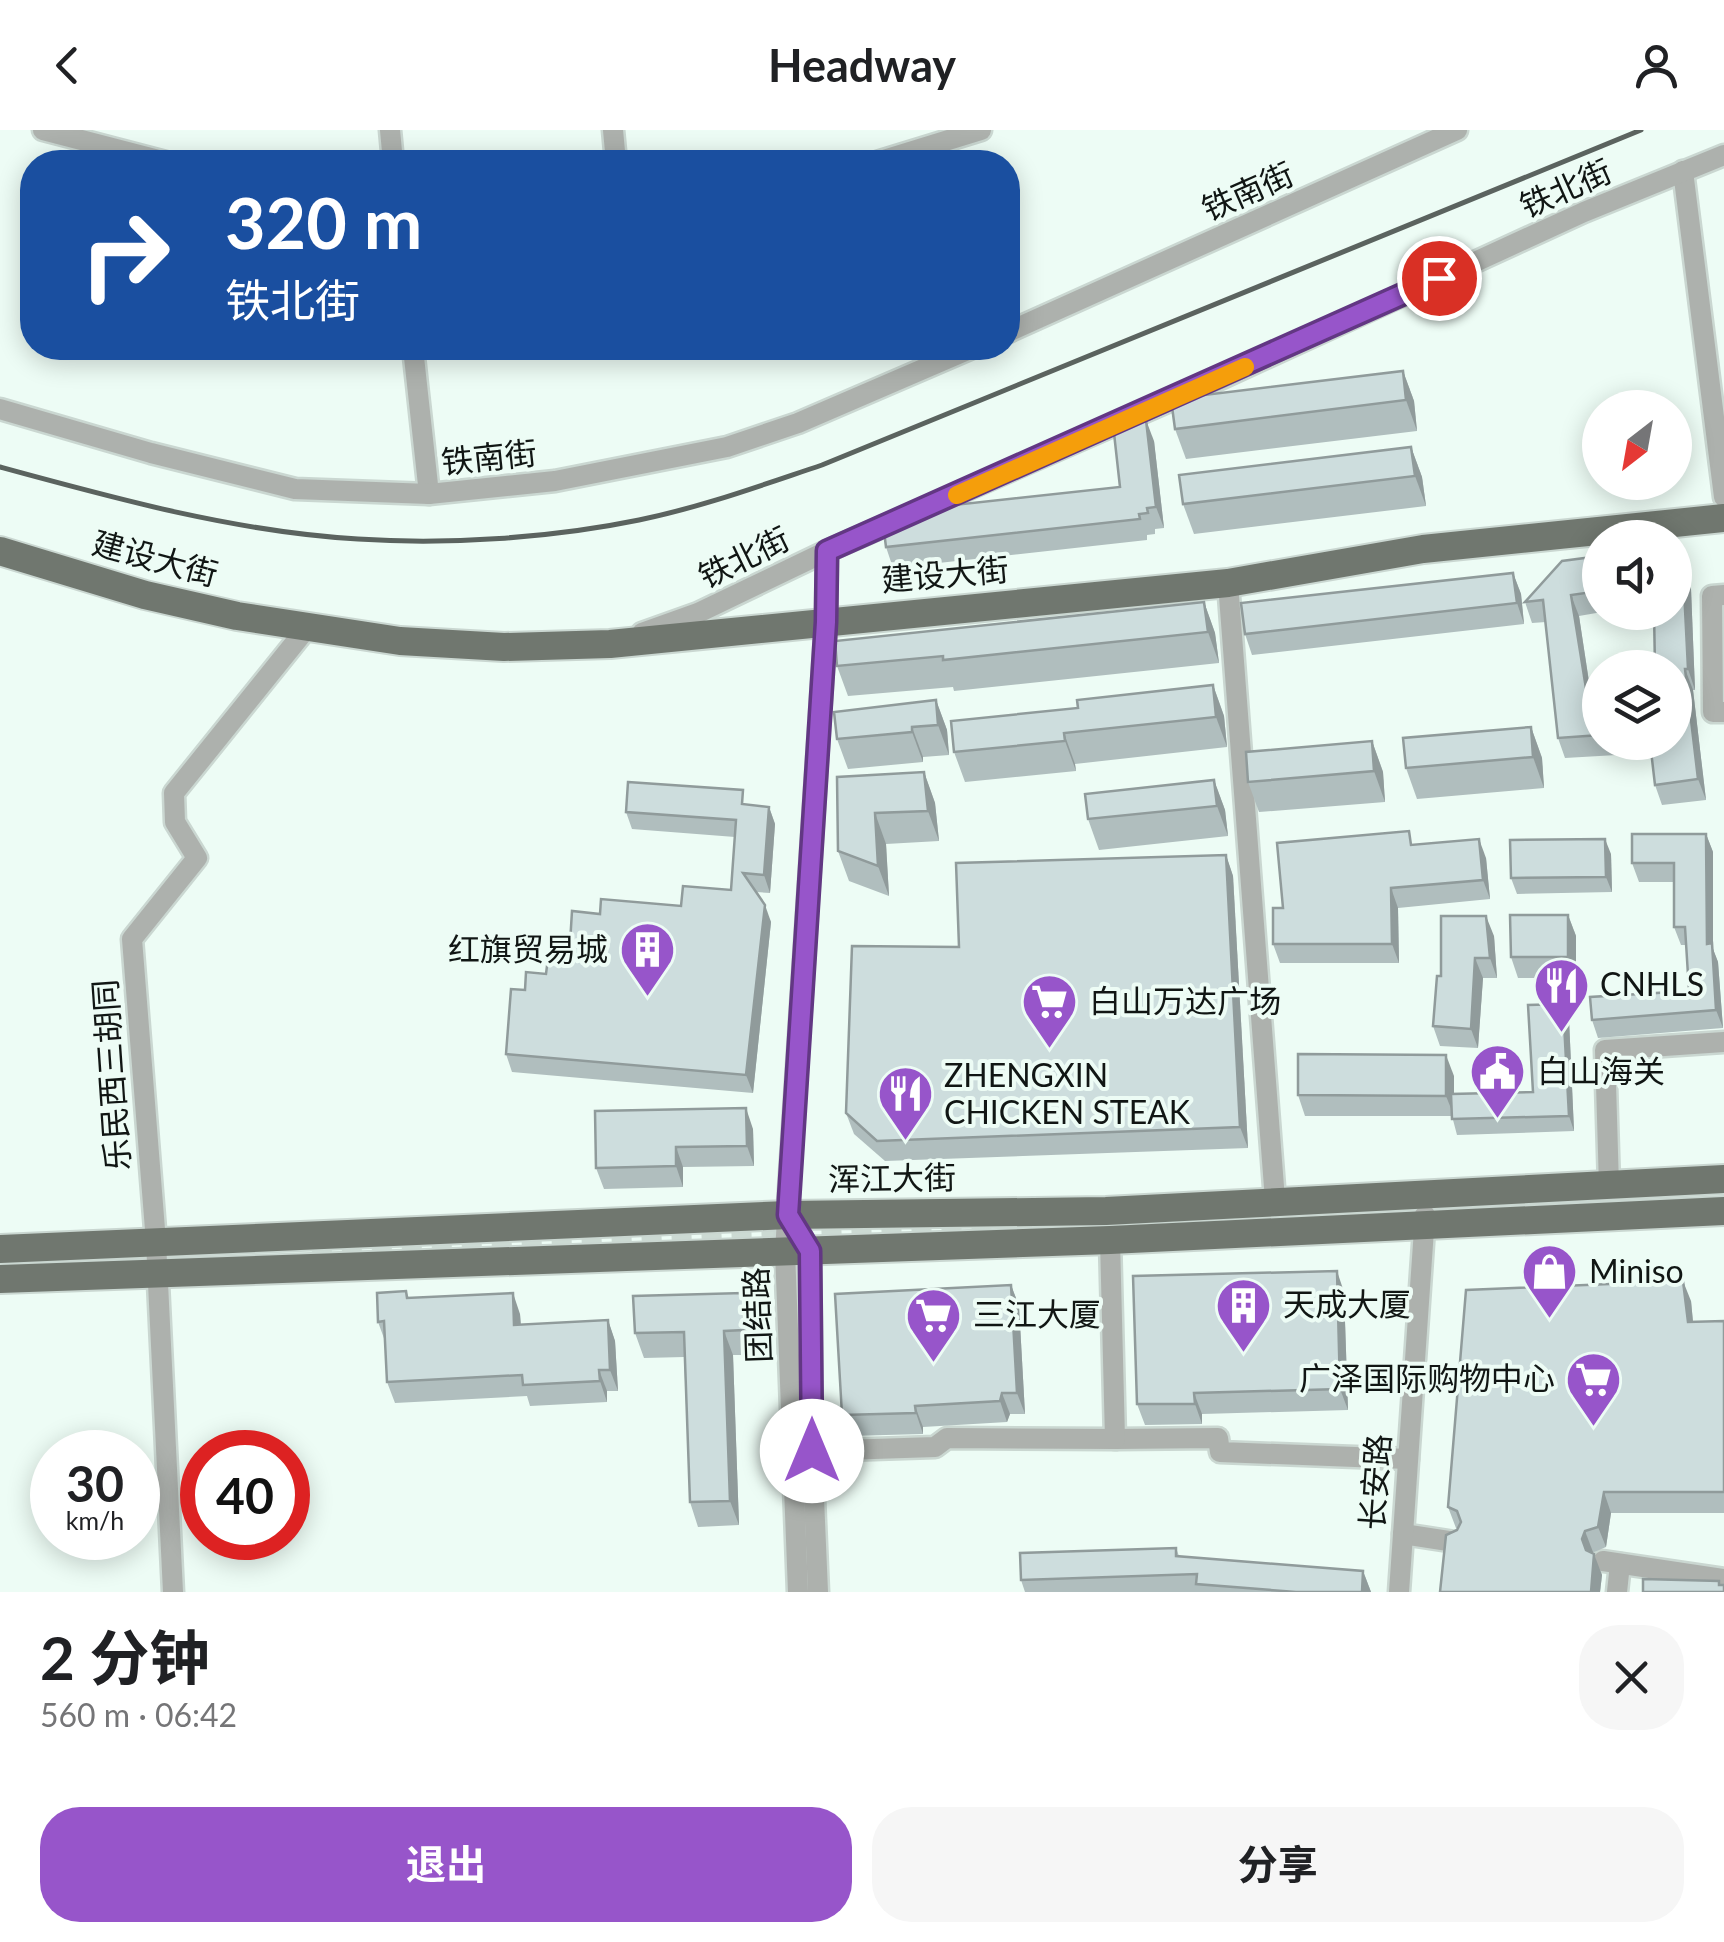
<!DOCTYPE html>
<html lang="zh">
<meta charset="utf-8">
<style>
body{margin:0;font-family:Lato,"Noto Sans SC",sans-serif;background:#f6f6f6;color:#202124;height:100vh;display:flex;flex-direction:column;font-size:38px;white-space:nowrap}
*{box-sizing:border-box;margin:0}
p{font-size:32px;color:#757577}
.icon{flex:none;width:55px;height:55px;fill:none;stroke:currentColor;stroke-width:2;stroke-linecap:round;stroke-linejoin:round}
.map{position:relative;height:1462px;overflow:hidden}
.panel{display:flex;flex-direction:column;background:#fff;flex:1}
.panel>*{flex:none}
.banner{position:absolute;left:20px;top:20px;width:1000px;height:210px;border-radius:40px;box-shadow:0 5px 25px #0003;background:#1a4fa0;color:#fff;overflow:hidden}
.needle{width:65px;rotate:211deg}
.buttons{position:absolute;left:1582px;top:260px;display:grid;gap:20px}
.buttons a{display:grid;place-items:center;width:110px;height:110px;border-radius:50%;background:#fff;box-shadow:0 5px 25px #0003;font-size:50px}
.speed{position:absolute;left:30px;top:1300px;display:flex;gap:20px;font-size:50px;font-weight:700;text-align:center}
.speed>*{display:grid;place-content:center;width:130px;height:130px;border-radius:50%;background:#fff;box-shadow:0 5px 25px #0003;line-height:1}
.speed small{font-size:25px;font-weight:400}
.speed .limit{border:15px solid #d22;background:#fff;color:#111}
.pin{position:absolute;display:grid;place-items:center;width:85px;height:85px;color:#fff;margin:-42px;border:5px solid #fff;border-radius:50%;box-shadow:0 2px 10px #0007}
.me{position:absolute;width:110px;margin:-55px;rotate:0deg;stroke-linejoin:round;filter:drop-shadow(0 0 8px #0008)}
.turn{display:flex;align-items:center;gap:35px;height:210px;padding:0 40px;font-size:45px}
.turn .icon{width:130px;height:130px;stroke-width:2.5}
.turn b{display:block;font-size:70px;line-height:85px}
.round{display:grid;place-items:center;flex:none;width:105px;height:105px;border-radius:40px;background:#f6f6f6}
.summary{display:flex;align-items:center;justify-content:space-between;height:170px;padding:0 40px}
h1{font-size:60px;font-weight:700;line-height:75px}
.cta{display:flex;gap:20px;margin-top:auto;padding:20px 40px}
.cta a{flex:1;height:115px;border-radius:40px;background:#9755ca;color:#fff;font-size:40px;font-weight:700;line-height:115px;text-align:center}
.cta a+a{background:#f6f6f6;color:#202124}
header{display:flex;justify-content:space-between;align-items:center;height:130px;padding:0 40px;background:#fff;font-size:45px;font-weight:700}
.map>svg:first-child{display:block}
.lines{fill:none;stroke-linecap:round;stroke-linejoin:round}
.minor-tunnel{stroke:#ccdad3;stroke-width:20;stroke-dasharray:20 10;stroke-linecap:butt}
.minor-casing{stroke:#cad7d1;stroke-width:25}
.major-casing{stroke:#cad7d1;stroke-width:32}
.minor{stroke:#adb1ad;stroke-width:20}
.major{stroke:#70776f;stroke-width:28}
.rail{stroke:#5b635f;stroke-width:5}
.wall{fill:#b0bebe}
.shaded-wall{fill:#909b9b}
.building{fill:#cddddd;stroke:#909b9b;stroke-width:2.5}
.route-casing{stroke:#623783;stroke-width:25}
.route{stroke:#9755ca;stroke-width:18}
.slow{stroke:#f59e0b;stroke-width:18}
.labels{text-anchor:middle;stroke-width:8;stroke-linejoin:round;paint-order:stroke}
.street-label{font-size:32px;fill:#111614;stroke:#edfcf5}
.poi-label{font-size:32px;fill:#111614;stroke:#edfcf5;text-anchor:start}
</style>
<header><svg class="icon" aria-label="back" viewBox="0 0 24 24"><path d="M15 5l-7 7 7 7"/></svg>Headway<svg class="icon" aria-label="person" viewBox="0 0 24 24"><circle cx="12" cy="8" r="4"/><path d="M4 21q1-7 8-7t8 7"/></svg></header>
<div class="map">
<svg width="1724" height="1462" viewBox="0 0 1724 1462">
<rect width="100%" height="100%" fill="#edfcf5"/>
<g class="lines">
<g class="minor-tunnel">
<polyline points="1206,1089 1432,1081"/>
<polyline points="796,1109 802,1275"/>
<polyline points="312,1125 1028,1095"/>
</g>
<defs>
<g id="minor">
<polyline points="43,0 166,32"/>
<polyline points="390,0 393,32"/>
<polyline points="613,0 616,32"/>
<polyline points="877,32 981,0"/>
<polyline points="1683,41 1724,367"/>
<polyline points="1008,202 1457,0"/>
<polyline points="413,218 429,364"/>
<polyline points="0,279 151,323 295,359 429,364 555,351 727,317 798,293 972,218"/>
<polyline points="1228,453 1275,1070"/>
<polyline points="1724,465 1712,466 1713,582 1724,582"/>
<polyline points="642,503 698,483 827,421 1222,248 1584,82 1724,25"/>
<polyline points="1609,1056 1605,920 1724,912"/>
<polyline points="788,1085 810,1121 812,1321 818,1462"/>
<polyline points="1115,1309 1218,1308 1220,1322 1408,1329"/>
<polyline points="812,1321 935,1317 947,1308 1115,1309 1110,1110"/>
<polyline points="1403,1404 1455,1412"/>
<polyline points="1603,1431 1724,1449"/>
<polyline points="173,1462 156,1112 132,809 197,728 175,692 174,663 306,499"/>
<polyline points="798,1462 785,1121 826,492 827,421"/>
<polyline points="1399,1462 1425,1085"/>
<polyline points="1617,1462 1620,1434"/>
</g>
<g id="major">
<polyline points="0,421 145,465 237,486 400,511 504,517 610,514 1228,453 1423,419 1724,388"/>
<polyline points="0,1119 788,1085 1106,1081 1724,1049"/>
<polyline points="0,1149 1110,1110 1724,1081"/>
</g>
</defs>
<use href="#minor" class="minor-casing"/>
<use href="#major" class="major-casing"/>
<use href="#minor" class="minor"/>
<use href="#major" class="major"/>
<path class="rail" d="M0 337C117 369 237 402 358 409 447 415 552 408 639 390 702 377 762 355 822 335L1641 0"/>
</g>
<g class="wall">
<polygon points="1403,241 1414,271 1417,301 1186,329 1175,299"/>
<polygon points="1154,311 1164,398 1155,399 1155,404 1147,405 1147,410 893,438 886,417 1120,357"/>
<polygon points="1411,317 1422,347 1426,376 1194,404 1183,374"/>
<polygon points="1600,426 1600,482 1602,482 1579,486 1592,571 1600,570 1600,612 1675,612 1691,459 1695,560 1693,560 1706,670 1662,675 1655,655 1651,623 1565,628 1558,608 1546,492 1532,493 1525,472"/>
<polygon points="1513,443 1521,464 1524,494 1252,525 1245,504"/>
<polygon points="1204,472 1215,503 1219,533 954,561 953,557 848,566 837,536"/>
<polygon points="1213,555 1224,586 1227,617 1075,634 1076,641 965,652 954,622"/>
<polygon points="936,570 947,600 949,625 923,627 923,632 848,639 837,609"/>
<polygon points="1531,597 1542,628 1544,658 1417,669 1406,638"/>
<polygon points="1372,611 1383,642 1385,672 1259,682 1248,652"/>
<polygon points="924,642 935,673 939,711 886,714 889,766 849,751 838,721 837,647"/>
<polygon points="1214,650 1225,680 1228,706 1099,720 1088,689"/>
<polygon points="748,675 769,677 775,694 770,763 756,762 771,792 753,963 512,942 506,924 525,860 569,830 681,776 731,760 735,707 632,699 626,682"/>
<polygon points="1706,704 1713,722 1713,819 1718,832 1723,898 1598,908 1592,890 1689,861 1686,815 1681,815 1674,797 1674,752 1639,752 1632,733"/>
<polygon points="1414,715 1486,728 1490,769 1398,778 1399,833 1280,833 1273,814 1283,778"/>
<polygon points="1611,724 1612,762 1517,764 1511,748"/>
<polygon points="1226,725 1233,746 1248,1018 885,1031 854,1004 846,983 959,817"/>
<polygon points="1568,785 1576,806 1576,848 1518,848 1511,827"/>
<polygon points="1494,806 1497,848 1483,848 1478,918 1440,916 1433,896 1441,846"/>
<polygon points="1569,889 1574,1001 1457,1005 1452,986 1305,986 1298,965 1454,946 1454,964 1533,962"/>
<polygon points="595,981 753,999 754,1036 683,1037 683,1057 604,1059 596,1038"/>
<polygon points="1011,1155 1019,1176 1025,1284 1010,1284 1007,1292 923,1297 923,1304 849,1306 842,1285"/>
<polygon points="406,1161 409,1168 520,1184 521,1195 608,1190 615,1211 618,1261 607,1261 607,1272 530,1276 527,1266 395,1273 387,1252 385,1211 378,1192"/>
<polygon points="1344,1162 1348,1280 1202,1284 1202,1294 1145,1295 1137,1274"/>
<polygon points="1691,1171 1693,1192 1724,1191 1724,1383 1611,1383 1606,1417 1592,1423 1602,1445 1600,1462 1440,1462 1458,1399 1456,1398 1448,1377"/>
<polygon points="752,1188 753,1225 733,1225 739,1395 698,1397 690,1372 684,1227 644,1228 635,1203"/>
<polygon points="1176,1418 1179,1426 1363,1441 1371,1462 1025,1462 1021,1450"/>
</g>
<g class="shaded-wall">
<polygon points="1403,241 1414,271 1417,301 1406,270"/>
<polygon points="1146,290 1154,311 1164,398 1156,377"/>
<polygon points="1411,317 1422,347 1426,376 1415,346"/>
<polygon points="1683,439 1691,459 1695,560 1688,539"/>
<polygon points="1513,443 1521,464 1524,494 1517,473"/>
<polygon points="1571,465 1579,486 1595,592 1588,571"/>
<polygon points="1204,472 1215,503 1219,533 1208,502"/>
<polygon points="1685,539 1693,560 1706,670 1698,649"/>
<polygon points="1213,555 1224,586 1227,617 1216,587"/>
<polygon points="936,570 947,600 949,625 938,595"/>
<polygon points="912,597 923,627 923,632 912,602"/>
<polygon points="1531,597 1542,628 1544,658 1533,627"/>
<polygon points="1064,603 1075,634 1076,641 1065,611"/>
<polygon points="1372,611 1383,642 1385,672 1374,641"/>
<polygon points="924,642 935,673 939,711 928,681"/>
<polygon points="1214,650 1225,680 1228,706 1217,676"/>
<polygon points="769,677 775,694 770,763 764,745"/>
<polygon points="875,683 886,714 889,766 878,736"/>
<polygon points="1706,704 1713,722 1713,819 1718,832 1723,898 1716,880 1707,814"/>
<polygon points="1479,709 1486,728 1490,769 1483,750"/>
<polygon points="1605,709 1611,724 1612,762 1606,747"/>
<polygon points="1226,725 1233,746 1248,1018 1240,997"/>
<polygon points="1391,758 1398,778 1399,833 1392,814"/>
<polygon points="765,775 771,792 753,963 746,945"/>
<polygon points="1568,785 1576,806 1576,848 1568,827"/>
<polygon points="1486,786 1494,806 1497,848 1490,828"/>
<polygon points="1475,828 1483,848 1478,918 1471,899"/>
<polygon points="1563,874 1569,889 1574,1001 1569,986"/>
<polygon points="1446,925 1454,946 1454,986 1446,966"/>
<polygon points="746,978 753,999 754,1036 747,1016"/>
<polygon points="676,1017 683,1037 683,1057 676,1036"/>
<polygon points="1337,1141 1344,1162 1348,1280 1340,1259"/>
<polygon points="1683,1151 1691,1171 1695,1213 1688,1192"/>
<polygon points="1011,1155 1019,1176 1025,1284 1017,1263"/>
<polygon points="513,1163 520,1184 522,1216 514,1195"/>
<polygon points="743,1163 752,1188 753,1225 744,1200"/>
<polygon points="608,1190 615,1211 618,1261 610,1240"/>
<polygon points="724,1201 733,1225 739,1395 730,1371"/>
<polygon points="599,1240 607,1261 607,1272 600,1251"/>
<polygon points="1002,1263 1010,1284 1007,1292 1000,1271"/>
<polygon points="1194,1263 1202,1284 1202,1294 1195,1274"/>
<polygon points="915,1276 923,1297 923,1304 916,1283"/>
<polygon points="1604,1362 1611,1383 1606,1417 1598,1397"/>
<polygon points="1585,1401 1593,1422 1589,1430 1582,1409"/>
<polygon points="1594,1424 1602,1445 1600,1462 1591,1462"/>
<polygon points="1363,1441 1371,1462 1362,1462"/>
</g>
<g class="building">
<polygon points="1403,241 1406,270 1175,299 1171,269"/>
<polygon points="1146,290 1156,377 1147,378 1148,383 1139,384 1140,389 886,417 883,393 907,390 907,384 917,383 917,379 1120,357 1113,294"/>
<polygon points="1411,317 1415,346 1183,374 1179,345"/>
<polygon points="1600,426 1600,461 1571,465 1588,571 1600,570 1600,605 1558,608 1543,470 1525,472 1562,431"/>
<polygon points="1675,433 1683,439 1688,539 1685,539 1698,649 1655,655 1650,612 1675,612 1675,538 1655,538 1654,482 1675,482"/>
<polygon points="1513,443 1517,473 1245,504 1241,473"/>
<polygon points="1204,472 1208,502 943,530 943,526 837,536 835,511"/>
<polygon points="1213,555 1216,587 1064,603 1065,611 954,622 951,591 1078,578 1077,570"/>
<polygon points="936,570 938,595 912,597 912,602 837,609 834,582"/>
<polygon points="1531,597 1533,627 1406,638 1403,608"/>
<polygon points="1372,611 1374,641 1248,652 1246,622"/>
<polygon points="924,642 928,681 875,683 878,736 838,721 837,647"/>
<polygon points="1214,650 1217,676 1088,689 1085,664"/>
<polygon points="628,652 743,660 742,674 769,677 764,745 743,743 765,775 746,945 506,924 511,859 525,860 526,842 546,844 548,828 569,830 572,781 600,784 601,769 681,776 683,756 731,760 736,690 626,682"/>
<polygon points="1409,701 1411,715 1479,709 1483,750 1391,758 1392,814 1273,814 1273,778 1283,778 1277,713"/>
<polygon points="1632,704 1706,704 1707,814 1712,813 1716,880 1592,890 1590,867 1689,861 1685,797 1674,797 1674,733 1632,733"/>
<polygon points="1605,709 1606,747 1511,748 1510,710"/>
<polygon points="1226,725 1240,997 877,1011 846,983 852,816 959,817 956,733"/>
<polygon points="1510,785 1568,785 1568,827 1511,827"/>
<polygon points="1441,786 1486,786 1490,828 1475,828 1471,899 1433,896 1437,846 1441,846"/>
<polygon points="1563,874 1569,986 1452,989 1451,964 1533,962 1528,875"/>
<polygon points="1298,924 1446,925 1446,966 1298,965"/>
<polygon points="746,978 747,1016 676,1017 676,1036 596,1038 595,981"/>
<polygon points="1337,1141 1340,1259 1194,1263 1195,1274 1137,1274 1133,1146"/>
<polygon points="1683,1151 1688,1192 1724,1191 1724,1362 1604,1362 1598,1397 1585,1401 1582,1409 1586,1420 1594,1424 1591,1462 1440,1462 1446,1405 1457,1400 1461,1392 1457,1381 1448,1377 1466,1160"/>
<polygon points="1011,1155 1017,1263 1002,1263 1000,1271 915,1276 916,1283 842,1285 835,1164"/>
<polygon points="406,1161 407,1168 513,1163 514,1195 608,1190 610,1240 599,1240 600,1251 523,1255 522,1245 387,1252 384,1191 378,1192 377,1163"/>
<polygon points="743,1163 744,1200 724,1201 730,1371 690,1372 684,1202 635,1203 633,1166"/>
<polygon points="1176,1418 1176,1426 1363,1441 1362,1462 1296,1462 1196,1454 1197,1444 1021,1450 1020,1423"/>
<polygon points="1643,1449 1719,1451 1719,1455 1724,1455 1724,1462 1643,1462"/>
</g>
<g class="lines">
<defs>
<polyline id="route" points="812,1321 810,1121 788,1085 826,492 827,421 1439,148"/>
</defs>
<use href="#route" class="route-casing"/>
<use href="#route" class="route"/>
<polyline class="slow" points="957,365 1245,237"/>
</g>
<defs>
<symbol id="building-pin" viewBox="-11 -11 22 30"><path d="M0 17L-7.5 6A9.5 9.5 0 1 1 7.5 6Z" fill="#9755ca" stroke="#edfcf5"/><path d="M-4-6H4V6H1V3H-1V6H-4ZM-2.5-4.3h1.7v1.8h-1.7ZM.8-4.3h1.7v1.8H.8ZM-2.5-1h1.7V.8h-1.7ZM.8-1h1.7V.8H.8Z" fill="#fff"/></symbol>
<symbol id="restaurant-pin" viewBox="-11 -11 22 30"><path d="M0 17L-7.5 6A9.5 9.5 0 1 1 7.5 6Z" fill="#9755ca" stroke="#edfcf5"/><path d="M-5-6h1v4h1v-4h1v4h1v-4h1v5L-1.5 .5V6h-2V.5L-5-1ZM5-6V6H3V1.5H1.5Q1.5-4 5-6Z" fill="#fff"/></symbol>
<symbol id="supermarket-pin" viewBox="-11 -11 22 30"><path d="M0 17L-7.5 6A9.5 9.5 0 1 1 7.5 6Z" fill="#9755ca" stroke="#edfcf5"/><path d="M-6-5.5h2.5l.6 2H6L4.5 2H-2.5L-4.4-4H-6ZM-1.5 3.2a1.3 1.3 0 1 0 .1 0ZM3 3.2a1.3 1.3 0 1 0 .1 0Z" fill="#fff"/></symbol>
<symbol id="civic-pin" viewBox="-11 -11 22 30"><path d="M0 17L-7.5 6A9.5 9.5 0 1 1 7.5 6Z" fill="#9755ca" stroke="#edfcf5"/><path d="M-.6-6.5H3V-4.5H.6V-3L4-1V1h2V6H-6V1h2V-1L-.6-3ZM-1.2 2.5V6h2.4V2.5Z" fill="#fff"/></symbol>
<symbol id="shop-pin" viewBox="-11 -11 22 30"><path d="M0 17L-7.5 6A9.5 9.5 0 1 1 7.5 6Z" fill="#9755ca" stroke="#edfcf5"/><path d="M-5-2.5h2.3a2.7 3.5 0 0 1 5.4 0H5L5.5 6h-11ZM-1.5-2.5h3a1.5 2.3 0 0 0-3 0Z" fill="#fff"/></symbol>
</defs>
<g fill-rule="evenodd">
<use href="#building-pin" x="616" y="788" width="63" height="86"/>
<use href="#restaurant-pin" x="1530" y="824" width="63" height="86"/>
<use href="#supermarket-pin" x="1018" y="840" width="63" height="86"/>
<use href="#civic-pin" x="1466" y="910" width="63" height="86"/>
<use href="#restaurant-pin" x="874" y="932" width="63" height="86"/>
<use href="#shop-pin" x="1518" y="1110" width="63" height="86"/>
<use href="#building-pin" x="1212" y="1144" width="63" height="86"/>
<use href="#supermarket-pin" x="902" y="1154" width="63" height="86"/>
<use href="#supermarket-pin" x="1562" y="1218" width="63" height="86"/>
</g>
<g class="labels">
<g class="street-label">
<text transform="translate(1566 59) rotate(-24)" y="11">铁北街</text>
<text transform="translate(1248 62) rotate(-24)" y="11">铁南街</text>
<text transform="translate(489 328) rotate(-6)" y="11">铁南街</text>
<text transform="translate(744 428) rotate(-26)" y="11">铁北街</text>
<text transform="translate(155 429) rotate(15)" y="11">建设大街</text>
<text transform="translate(945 445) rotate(-5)" y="11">建设大街</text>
<text transform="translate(112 945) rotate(-94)" y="11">乐民西三胡同</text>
<text transform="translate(892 1049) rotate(-1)" y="11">浑江大街</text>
<text transform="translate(758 1185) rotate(-92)" y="11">团结路</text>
<text transform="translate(1376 1352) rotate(-86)" y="11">长安路</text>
</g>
<g class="poi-label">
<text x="608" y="831" text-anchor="end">红旗贸易城</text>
<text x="1600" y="866">CNHLS</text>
<text x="1089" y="883">白山万达广场</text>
<text x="1537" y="953">白山海关</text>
<text x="944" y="957">ZHENGXIN<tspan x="944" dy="37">CHICKEN STEAK</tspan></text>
<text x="1589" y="1153">Miniso</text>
<text x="1283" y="1186">天成大厦</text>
<text x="973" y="1196">三江大厦</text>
<text x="1555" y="1260" text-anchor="end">广泽国际购物中心</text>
</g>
</g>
</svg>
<div class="buttons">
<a><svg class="needle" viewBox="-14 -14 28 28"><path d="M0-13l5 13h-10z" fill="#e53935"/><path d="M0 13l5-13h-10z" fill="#757577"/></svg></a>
<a><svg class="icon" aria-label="sound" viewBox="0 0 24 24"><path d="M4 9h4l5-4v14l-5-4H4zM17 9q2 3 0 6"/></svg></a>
<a><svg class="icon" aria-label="layers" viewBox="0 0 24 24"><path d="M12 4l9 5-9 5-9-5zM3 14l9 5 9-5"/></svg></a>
</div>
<div class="speed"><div>30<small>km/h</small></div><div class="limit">40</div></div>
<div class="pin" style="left:1439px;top:148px;background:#d93025"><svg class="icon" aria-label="arrive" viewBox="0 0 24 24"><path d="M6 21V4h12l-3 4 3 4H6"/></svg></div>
<svg class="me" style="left:812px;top:1321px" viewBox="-20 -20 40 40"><circle r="19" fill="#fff"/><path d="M0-13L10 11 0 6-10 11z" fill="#9755ca"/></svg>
<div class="banner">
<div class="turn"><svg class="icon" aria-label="right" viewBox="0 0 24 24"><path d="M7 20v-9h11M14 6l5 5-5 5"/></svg><div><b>320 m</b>铁北街</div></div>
</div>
</div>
<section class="panel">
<div class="summary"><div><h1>2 分钟</h1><p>560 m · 06:42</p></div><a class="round"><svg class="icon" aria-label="close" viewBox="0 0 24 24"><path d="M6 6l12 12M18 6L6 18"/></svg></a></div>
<div class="cta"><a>退出</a><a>分享</a></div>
</section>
